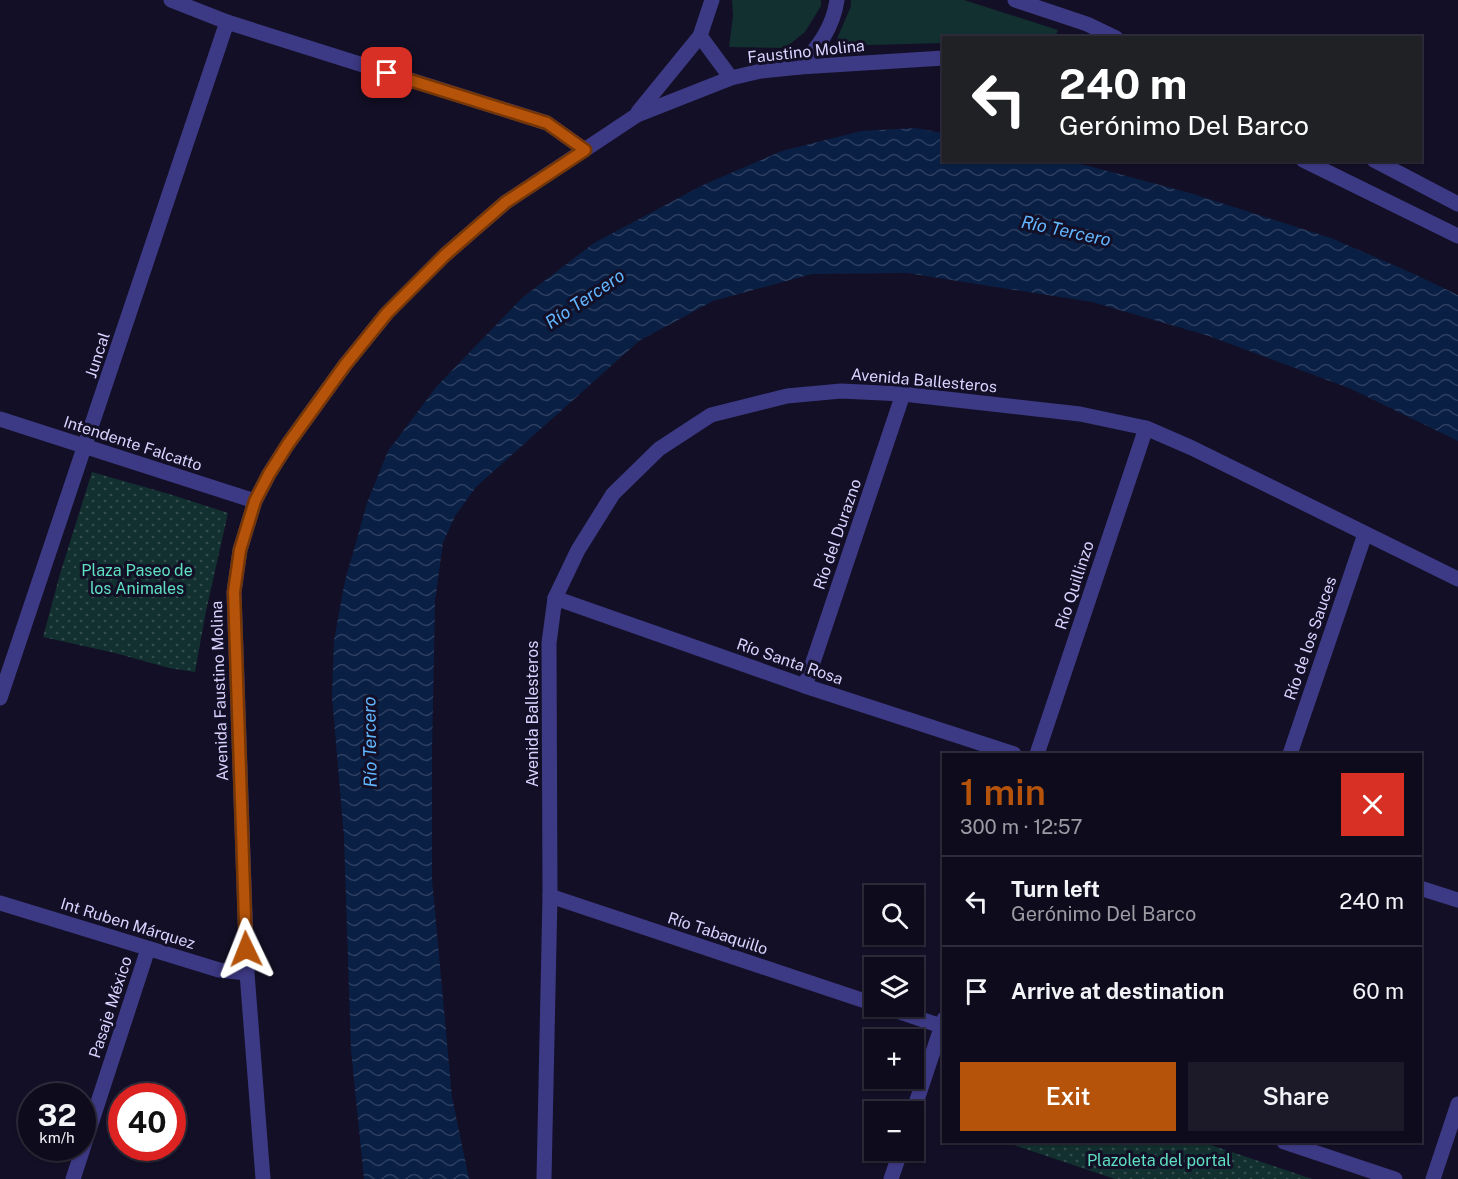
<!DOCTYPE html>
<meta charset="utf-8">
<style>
body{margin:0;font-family:"Public Sans",sans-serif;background:#1c1929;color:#f1f3f6;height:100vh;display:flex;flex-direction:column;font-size:22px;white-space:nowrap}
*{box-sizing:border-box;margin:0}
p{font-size:20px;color:#9b9ba3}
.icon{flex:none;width:33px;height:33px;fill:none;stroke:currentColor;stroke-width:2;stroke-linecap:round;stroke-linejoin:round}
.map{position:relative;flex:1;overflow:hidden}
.details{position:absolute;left:942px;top:753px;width:480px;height:390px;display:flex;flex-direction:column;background:#0e0b1c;border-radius:0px;box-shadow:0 2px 4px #0004,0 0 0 2px #2e2b3b}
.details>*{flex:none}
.guide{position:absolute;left:942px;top:36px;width:480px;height:126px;border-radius:0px;box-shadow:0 2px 4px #0004,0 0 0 2px #2e2b3b;background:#202124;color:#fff;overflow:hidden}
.controls{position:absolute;left:864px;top:885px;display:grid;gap:12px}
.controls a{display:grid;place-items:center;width:60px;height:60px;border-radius:0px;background:#0e0b1c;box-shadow:0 2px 4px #0004,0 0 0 2px #2e2b3b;font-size:30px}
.speed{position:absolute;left:18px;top:1083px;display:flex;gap:12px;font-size:30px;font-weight:700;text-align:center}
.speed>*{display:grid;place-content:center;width:78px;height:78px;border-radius:50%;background:#0e0b1c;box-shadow:0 2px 4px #0004,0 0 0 2px #2e2b3b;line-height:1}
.speed small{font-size:15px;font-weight:400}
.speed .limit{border:9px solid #d22;background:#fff;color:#111}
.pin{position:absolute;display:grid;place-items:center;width:51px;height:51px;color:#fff;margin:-26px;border-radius:12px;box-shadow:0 3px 9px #0006}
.me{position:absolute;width:66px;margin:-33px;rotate:358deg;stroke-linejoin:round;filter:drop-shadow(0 0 4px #0008)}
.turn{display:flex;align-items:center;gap:21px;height:126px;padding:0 18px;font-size:27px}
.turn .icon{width:78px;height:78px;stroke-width:2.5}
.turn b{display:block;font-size:42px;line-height:51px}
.round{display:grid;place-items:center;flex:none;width:63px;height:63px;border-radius:0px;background:#1c1929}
.head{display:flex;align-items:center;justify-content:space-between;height:102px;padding:0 18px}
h1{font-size:36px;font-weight:600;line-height:45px;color:#b45309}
.action{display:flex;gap:12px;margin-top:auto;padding:12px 18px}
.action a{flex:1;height:69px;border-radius:0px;background:#b45309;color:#fff;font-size:24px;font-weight:600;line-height:69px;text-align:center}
.action a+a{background:#1c1929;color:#f1f3f6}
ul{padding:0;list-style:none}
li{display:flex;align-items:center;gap:18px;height:90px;padding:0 18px;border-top:2px solid #2e2b3b}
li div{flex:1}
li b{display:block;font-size:22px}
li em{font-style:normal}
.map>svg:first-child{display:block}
.grass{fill:#12302f}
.park{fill:url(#park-dots)}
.water{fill:url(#water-waves)}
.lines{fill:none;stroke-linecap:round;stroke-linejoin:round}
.minor{stroke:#3d3a85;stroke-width:15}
.tertiary{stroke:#3d3a85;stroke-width:15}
.route-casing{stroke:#753606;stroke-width:15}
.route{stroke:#b45309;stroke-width:10}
.labels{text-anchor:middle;stroke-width:6;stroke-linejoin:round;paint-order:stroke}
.street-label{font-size:16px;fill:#d9d4ff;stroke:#130f26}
.park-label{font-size:16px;fill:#5fe0c0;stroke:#130f26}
.water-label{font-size:18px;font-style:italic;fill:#62b6ff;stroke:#130f26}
</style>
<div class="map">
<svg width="1458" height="1179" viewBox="0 0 1458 1179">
<defs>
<pattern id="park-dots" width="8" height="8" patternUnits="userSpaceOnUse" patternTransform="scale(1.5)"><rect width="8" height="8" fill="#12302f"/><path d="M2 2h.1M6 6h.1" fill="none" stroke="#344d4e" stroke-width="1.8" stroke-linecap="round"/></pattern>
<pattern id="water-waves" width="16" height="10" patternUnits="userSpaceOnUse" patternTransform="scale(1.5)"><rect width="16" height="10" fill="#0a1f44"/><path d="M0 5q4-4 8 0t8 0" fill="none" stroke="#2d3f60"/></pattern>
</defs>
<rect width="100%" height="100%" fill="#130f26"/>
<g class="grass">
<polygon points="732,0 821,0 821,6 805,32 785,48 729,47 733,16"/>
<polygon points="851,0 964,0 1058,30 1055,37 944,38 943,43 834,46 851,6"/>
</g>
<g class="park">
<polygon points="92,472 169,494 228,513 206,611 195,672 169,668 115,653 43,637 60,574"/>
<polygon points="1005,1142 1202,1142 1312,1179 1115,1179"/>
</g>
<polygon class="water" points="915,128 943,133 944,160 1070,161 1190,193 1331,238 1412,273 1458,295 1458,441 1349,388 1209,336 1092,302 907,273 812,274 713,301 639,341 476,487 455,516 443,543 435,601 432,754 432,879 452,1097 469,1179 364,1179 351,1050 344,837 332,697 334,640 345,581 367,503 388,451 437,386 522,298 594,243 703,185 782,151 861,131"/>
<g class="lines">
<g class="minor">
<polyline points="171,0 227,22 547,123 585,150"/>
<polyline points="0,419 255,501"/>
<polyline points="555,598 805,686 1014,754"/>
<polyline points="805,686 903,394"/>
<polyline points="0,698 227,22"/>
<polyline points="1037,754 1146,428"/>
<polyline points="1290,754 1365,534"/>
<polyline points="1420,888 1458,900"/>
<polyline points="550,896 874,1004"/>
<polyline points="0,903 219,970 247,973"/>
<polyline points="882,1006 944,1027"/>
<polyline points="913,1112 944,1019"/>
<polyline points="1284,1142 1395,1179"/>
<polyline points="73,1179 148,949"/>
<polyline points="544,1179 550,896 549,643 555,598 578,550 613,494 659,449 711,415 787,396 841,391 903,394 1080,414 1146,428 1192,448 1458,579"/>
<polyline points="891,1179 901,1150"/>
<polyline points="1433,1179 1458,1104"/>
</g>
<g class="tertiary">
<polyline points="1015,0 1087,24 1116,38"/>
<polyline points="700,36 731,78"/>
<path d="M800 67C818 47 833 28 837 0"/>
<polyline points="638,112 700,36 712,0"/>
<polyline points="1303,160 1458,236"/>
<polyline points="1374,160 1458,204"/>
<polyline points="263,1179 247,973 234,592 240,550 255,501 269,474 288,444 345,365 387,313 445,255 506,202 637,115 731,78 761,71 800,67 944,58"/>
</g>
</g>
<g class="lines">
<defs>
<polyline id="route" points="246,949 234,592 240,550 255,501 269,474 288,444 345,365 387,313 445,255 506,202 585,150 547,123 387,73"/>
</defs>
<use href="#route" class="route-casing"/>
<use href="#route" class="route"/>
</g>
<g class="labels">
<g class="street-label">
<text transform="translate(806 51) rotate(-6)" y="6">Faustino Molina</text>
<text transform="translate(97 355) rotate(-72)" y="6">Juncal</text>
<text transform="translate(924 380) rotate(5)" y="6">Avenida Ballesteros</text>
<text transform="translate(133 443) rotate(18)" y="6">Intendente Falcatto</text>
<text transform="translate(837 534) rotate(-71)" y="6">Río del Durazno</text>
<text transform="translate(1074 585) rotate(-72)" y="6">Río Quillinzo</text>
<text transform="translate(1310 638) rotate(-71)" y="6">Río de los Sauces</text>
<text transform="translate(790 661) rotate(19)" y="6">Río Santa Rosa</text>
<text transform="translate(219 691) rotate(-92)" y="6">Avenida Faustino Molina</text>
<text transform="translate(532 714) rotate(-90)" y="6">Avenida Ballesteros</text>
<text transform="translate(128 923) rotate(17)" y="6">Int Ruben Márquez</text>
<text transform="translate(718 933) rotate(18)" y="6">Río Tabaquillo</text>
<text transform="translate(110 1007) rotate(-72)" y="6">Pasaje México</text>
</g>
<g class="park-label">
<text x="137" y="576">Plaza Paseo de<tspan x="137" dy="18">los Animales</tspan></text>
<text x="1159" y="1166">Plazoleta del portal</text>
</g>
<g class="water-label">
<text transform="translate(1066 231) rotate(12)" y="6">Río Tercero</text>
<text transform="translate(585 299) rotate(-34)" y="6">Río Tercero</text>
<text transform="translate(370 742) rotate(-91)" y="6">Río Tercero</text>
</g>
</g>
</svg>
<div class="controls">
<a><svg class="icon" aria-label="search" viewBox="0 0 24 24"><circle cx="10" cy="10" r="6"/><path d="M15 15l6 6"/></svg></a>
<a><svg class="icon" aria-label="layers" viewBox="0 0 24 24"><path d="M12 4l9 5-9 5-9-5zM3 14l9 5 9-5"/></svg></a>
<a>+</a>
<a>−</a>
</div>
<div class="speed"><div>32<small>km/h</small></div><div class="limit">40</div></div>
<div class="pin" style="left:387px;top:73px;background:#d93025"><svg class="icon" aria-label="arrive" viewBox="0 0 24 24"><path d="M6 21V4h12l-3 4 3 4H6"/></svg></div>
<svg class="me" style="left:246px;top:949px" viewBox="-20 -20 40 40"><path d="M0-17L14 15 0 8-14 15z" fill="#b45309" stroke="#fff" stroke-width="4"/></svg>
<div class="guide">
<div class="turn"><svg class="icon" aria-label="left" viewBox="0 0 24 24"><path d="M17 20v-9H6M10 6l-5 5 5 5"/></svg><div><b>240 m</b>Gerónimo Del Barco</div></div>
</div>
<section class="details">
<div class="head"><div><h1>1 min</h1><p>300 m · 12:57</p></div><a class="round" style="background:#d93025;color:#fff"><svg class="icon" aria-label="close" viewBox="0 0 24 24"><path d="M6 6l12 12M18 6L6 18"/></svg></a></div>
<ul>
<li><svg class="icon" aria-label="left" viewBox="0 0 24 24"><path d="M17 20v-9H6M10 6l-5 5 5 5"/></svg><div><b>Turn left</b><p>Gerónimo Del Barco</p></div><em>240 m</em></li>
<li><svg class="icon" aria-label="arrive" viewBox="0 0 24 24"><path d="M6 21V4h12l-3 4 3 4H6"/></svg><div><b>Arrive at destination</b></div><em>60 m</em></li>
</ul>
<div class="action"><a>Exit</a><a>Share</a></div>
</section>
</div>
